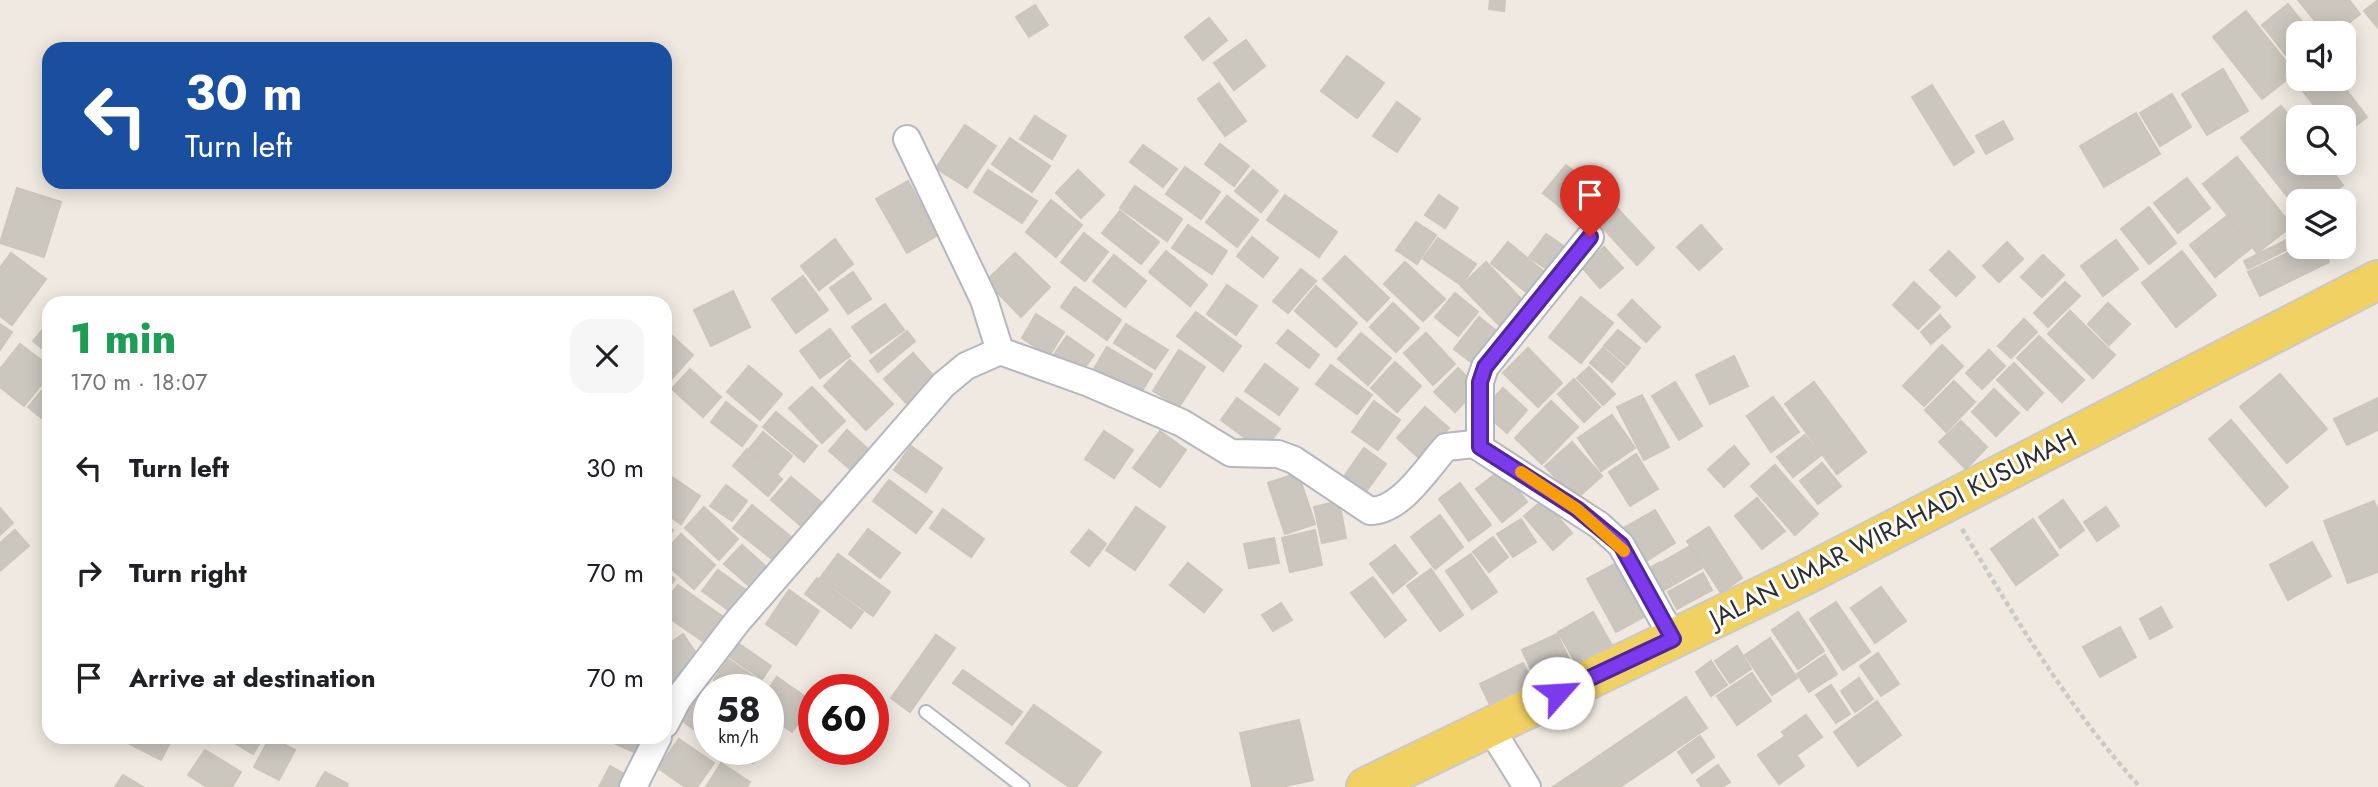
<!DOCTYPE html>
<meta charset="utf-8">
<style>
body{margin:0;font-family:Jost,sans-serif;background:#f6f6f6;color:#202124;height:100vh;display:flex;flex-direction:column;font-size:26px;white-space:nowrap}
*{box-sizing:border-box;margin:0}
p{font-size:23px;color:#757577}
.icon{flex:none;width:38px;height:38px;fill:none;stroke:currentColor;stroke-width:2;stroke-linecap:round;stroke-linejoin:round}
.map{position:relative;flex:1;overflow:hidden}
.side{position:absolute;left:42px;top:296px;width:630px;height:448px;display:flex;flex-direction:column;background:#fff;border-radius:21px;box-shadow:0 4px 18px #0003}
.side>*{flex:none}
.hud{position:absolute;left:42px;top:42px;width:630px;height:147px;border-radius:21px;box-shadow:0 4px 18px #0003;background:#1a4fa0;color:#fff;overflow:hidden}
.buttons{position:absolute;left:2286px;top:21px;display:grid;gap:14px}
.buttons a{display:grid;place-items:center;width:70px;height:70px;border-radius:14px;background:#fff;box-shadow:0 4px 18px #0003;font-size:35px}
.speed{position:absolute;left:693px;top:674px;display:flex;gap:14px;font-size:35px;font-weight:700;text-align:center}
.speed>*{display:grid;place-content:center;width:91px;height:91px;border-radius:50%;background:#fff;box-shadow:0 4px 18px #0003;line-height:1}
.speed small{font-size:18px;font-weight:400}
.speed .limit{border:10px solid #d22;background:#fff;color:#111}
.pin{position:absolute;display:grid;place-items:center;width:60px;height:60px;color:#fff;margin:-72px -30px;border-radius:50% 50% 50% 0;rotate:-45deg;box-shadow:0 0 7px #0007}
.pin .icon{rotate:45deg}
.me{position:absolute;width:77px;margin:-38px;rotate:64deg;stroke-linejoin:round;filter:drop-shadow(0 0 5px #0008)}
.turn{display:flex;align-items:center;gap:24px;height:147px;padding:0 28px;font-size:32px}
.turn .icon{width:91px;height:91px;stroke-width:2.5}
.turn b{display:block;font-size:49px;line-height:60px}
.round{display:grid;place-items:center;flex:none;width:74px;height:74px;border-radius:21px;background:#f6f6f6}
.summary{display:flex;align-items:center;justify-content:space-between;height:119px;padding:0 28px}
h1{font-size:42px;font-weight:800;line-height:52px;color:#1e9e55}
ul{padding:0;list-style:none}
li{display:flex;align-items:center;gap:21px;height:105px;padding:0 28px}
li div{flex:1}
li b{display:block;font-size:26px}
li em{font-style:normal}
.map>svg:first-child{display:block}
.building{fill:#cbc7bf;stroke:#cbc5ba;stroke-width:2}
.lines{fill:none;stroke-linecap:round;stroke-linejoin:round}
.lane-casing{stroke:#b4b7c1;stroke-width:16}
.street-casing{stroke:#b4b7c1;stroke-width:30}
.primary-casing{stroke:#c9c9c9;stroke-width:42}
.path{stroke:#c9c9c9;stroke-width:4.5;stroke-dasharray:5 3.5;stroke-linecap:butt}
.lane{stroke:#fff;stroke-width:12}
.street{stroke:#fff;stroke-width:26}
.primary{stroke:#f2d163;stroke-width:38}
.route-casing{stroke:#51269a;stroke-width:18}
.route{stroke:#7c3aed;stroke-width:12}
.slow{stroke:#f59e0b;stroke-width:12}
.labels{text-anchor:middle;stroke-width:6;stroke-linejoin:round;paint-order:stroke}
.street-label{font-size:26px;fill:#2e2e2e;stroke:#fff}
</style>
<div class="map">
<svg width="2378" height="787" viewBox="0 0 2378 787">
<rect width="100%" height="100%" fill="#efe9e1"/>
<g class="building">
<polygon points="1490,0 1505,0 1504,11 1489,9"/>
<polygon points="2298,0 2349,0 2360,14 2336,33 2325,33"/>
<polygon points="2378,0 2378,28 2364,11"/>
<polygon points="2288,4 2311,33 2298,33 2298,70 2262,25"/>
<polygon points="1035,5 1048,25 1029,37 1016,17"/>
<polygon points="2246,11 2295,73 2262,99 2213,37"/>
<polygon points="1209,18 1227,40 1203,60 1185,37"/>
<polygon points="1246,40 1265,66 1234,90 1214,63"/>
<polygon points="1347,56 1384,83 1357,118 1321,91"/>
<polygon points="2223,69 2248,111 2207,135 2182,94"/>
<polygon points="2312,79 2338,79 2367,117 2343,135 2343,117 2323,117 2300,87"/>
<polygon points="1219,83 1246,121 1225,136 1198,99"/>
<polygon points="1932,85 1974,152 1954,165 1912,97"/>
<polygon points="2172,94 2191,127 2160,146 2140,113"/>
<polygon points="1397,102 1420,119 1397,152 1373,136"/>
<polygon points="2281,106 2298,127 2298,163 2326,163 2343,185 2322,201 2298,201 2298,210 2241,138"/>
<polygon points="2136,113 2160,154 2104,187 2080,146"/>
<polygon points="1035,116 1066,136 1052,159 1020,139"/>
<polygon points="2003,121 2013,139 1986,154 1976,136"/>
<polygon points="965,125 996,146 967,188 936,168"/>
<polygon points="1010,138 1050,166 1032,192 992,164"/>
<polygon points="1220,144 1249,166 1234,186 1205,164"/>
<polygon points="1143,145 1177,169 1163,187 1130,162"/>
<polygon points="2237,157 2292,226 2257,253 2203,184"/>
<polygon points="1566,165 1610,201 1587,229 1543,193"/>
<polygon points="1185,167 1220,192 1201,219 1166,194"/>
<polygon points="988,170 1037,201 1022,223 974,192"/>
<polygon points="1078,170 1104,195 1081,218 1056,193"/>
<polygon points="1253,170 1278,191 1261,212 1235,191"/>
<polygon points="2187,178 2210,208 2178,233 2154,203"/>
<polygon points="908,181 938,235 907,253 876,199"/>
<polygon points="1135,186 1182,219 1167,241 1120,208"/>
<polygon points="17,188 61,202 44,257 0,243"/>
<polygon points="1285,195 1337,232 1319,257 1267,220"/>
<polygon points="1439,195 1458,208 1445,228 1425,215"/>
<polygon points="1227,196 1258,220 1237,247 1206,222"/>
<polygon points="1051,200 1082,225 1056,257 1026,232"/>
<polygon points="2149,207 2176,243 2149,264 2121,229"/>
<polygon points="1618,209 1654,248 1637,265 1601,226"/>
<polygon points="1120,211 1159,242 1141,264 1102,233"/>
<polygon points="2227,216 2251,248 2215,277 2190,245"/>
<polygon points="1416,222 1436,235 1417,264 1396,250"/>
<polygon points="1188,225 1227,251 1212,274 1172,248"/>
<polygon points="1701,225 1722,249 1699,270 1677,247"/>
<polygon points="1084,233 1108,252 1085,281 1061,262"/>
<polygon points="1546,234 1565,247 1548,270 1529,257"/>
<polygon points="2298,234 2298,244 2248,269 2244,261"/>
<polygon points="1252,237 1278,258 1263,277 1237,256"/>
<polygon points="1438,238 1476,264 1461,285 1423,259"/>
<polygon points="835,239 853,264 819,290 801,266"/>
<polygon points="2116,240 2138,269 2103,296 2081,266"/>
<polygon points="1508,242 1549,276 1532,297 1491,263"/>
<polygon points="2007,242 2023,259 1999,282 1983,266"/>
<polygon points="1604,247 1623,268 1600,288 1582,267"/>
<polygon points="2300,247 2322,247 2329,262 2260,296 2248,272"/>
<polygon points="1166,251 1207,285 1190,306 1149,272"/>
<polygon points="1949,251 1975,277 1956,296 1930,270"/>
<polygon points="2182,251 2216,295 2176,327 2142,283"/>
<polygon points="11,253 46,279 12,325 0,316 0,268"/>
<polygon points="1015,253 1050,287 1021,317 986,281"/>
<polygon points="1114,255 1146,281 1125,307 1093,281"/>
<polygon points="2043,255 2064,275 2042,297 2021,277"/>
<polygon points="1345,256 1389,298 1367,321 1323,279"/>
<polygon points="1405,262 1445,299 1423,321 1384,284"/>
<polygon points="1486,262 1523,301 1499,325 1461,286"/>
<polygon points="1301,269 1316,281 1288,313 1273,301"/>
<polygon points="853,272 871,299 848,314 830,288"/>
<polygon points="803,276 828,310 796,333 772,299"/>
<polygon points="1914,282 1940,307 1918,329 1893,305"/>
<polygon points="2065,282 2080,296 2048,327 2034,313"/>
<polygon points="1227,285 1257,306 1236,335 1207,314"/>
<polygon points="1316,286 1357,323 1336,347 1295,311"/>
<polygon points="1075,287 1121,320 1107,340 1061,307"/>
<polygon points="733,291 750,327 711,346 694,310"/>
<polygon points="1455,293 1478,312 1458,336 1435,317"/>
<polygon points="1581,297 1613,323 1581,363 1549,337"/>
<polygon points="1632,300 1660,327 1646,342 1618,315"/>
<polygon points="1393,303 1419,328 1396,352 1370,327"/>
<polygon points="2108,303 2130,324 2109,345 2088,324"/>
<polygon points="885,304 904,330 871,353 852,327"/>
<polygon points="2070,311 2115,355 2093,378 2048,334"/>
<polygon points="1196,312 1241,346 1223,371 1177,336"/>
<polygon points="1036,314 1064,332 1049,356 1022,338"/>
<polygon points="1940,315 1950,327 1931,344 1921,332"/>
<polygon points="1479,317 1500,334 1475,365 1454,349"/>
<polygon points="2024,319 2037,332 2011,358 1998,346"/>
<polygon points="49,322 49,354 33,341"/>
<polygon points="0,324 12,332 0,350"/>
<polygon points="1126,324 1168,350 1155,369 1114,343"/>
<polygon points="830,329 850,356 820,378 800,351"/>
<polygon points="1288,330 1319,355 1309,368 1277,343"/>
<polygon points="1618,330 1640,348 1627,365 1604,346"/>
<polygon points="907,331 915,341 878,372 870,361"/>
<polygon points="668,332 693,355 668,383 665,380 665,335"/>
<polygon points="1361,333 1391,358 1368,385 1338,359"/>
<polygon points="1426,333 1455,364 1433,385 1404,353"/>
<polygon points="1067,336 1094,355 1079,375 1053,356"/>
<polygon points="2039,336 2084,380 2062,402 2017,358"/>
<polygon points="20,344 49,366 49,375 24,406 0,387 0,369"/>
<polygon points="1942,345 1963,366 1924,406 1903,386"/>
<polygon points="1107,347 1152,374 1139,396 1094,369"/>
<polygon points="1528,348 1562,383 1538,407 1503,373"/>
<polygon points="1603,348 1625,367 1612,382 1590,363"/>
<polygon points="1179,350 1205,367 1179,407 1153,391"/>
<polygon points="1989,350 2005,366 1982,389 1966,373"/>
<polygon points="913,353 938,381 909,406 884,379"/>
<polygon points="1734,356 1748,386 1710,404 1696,375"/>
<polygon points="850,360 893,404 866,430 824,386"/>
<polygon points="1395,362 1421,386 1397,412 1371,388"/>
<polygon points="2014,363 2043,393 2027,410 1997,380"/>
<polygon points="1265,364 1298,389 1279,415 1245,391"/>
<polygon points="1331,365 1372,395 1357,414 1316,384"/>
<polygon points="749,366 782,394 760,420 727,392"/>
<polygon points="1589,367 1615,394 1603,405 1577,378"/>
<polygon points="1458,368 1478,388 1455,412 1434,392"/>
<polygon points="690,369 721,397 703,417 672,389"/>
<polygon points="2280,374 2327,429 2287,463 2240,407"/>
<polygon points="1574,379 1600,407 1584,422 1558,394"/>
<polygon points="1954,381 1975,402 1946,432 1925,410"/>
<polygon points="49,382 49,424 28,407"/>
<polygon points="1675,382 1702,426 1679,440 1652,396"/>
<polygon points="1814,382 1866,452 1837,474 1785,404"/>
<polygon points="812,387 845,421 822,443 789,408"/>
<polygon points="1503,388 1527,410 1507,433 1482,411"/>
<polygon points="1994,389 2019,413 1996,436 1972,412"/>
<polygon points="1642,395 1669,447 1644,460 1617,407"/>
<polygon points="1773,397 1799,432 1771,452 1747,416"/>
<polygon points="1237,398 1280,429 1263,451 1221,420"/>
<polygon points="2378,398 2378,430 2347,445 2334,419"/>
<polygon points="1374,401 1400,420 1378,450 1352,432"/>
<polygon points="1551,401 1578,427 1542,464 1515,438"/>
<polygon points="726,402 757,426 742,446 711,422"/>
<polygon points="1425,407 1449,428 1421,460 1397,438"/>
<polygon points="776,412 817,446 804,462 763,427"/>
<polygon points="1612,415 1635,448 1601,471 1578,438"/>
<polygon points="2231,420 2288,487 2266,506 2209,439"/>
<polygon points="1961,421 1987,447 1966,469 1939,442"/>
<polygon points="847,430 867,448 850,469 829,451"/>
<polygon points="1104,431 1133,450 1114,478 1085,459"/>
<polygon points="1160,431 1186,450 1160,487 1133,468"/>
<polygon points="763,432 792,456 778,473 749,449"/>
<polygon points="1805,435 1821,455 1793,477 1777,457"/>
<polygon points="1572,442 1602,476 1575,500 1545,466"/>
<polygon points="911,446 942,468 926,492 894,470"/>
<polygon points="1734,446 1749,464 1724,487 1708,469"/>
<polygon points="1364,448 1386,464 1365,493 1343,478"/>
<polygon points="747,449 782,479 768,496 733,466"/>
<polygon points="1636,454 1658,489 1630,506 1609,472"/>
<polygon points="1822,463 1841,486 1818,504 1800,481"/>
<polygon points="1775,465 1818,514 1795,535 1751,486"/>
<polygon points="1502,469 1527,502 1502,522 1476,489"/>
<polygon points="1298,473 1315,524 1285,534 1268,483"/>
<polygon points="669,475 700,496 681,524 665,513 665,480"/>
<polygon points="791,477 828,508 808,532 771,500"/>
<polygon points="889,480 932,512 916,533 873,501"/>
<polygon points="1460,483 1491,525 1469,541 1439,499"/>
<polygon points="726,485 747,501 732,521 710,506"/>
<polygon points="1757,498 1785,531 1762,549 1735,516"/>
<polygon points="1543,500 1572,533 1553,550 1524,516"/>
<polygon points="2063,500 2084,530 2060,548 2039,517"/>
<polygon points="1339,501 1346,538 1322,543 1314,507"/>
<polygon points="2374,501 2378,511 2378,572 2348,583 2324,521"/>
<polygon points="752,505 796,541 778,564 733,528"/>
<polygon points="704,507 738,539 719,560 685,528"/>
<polygon points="1136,507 1165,527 1135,570 1106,550"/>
<polygon points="2106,507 2119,526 2097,541 2084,522"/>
<polygon points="0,508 13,523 0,535"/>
<polygon points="943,509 984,539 971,557 930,528"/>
<polygon points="1655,510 1675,543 1643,563 1622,529"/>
<polygon points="1440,515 1463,547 1435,569 1411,537"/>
<polygon points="1521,519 1536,542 1513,557 1497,534"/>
<polygon points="2033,519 2058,555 2016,585 1991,549"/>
<polygon points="665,525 673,530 665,542"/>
<polygon points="1709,527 1742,578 1721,593 1687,541"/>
<polygon points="868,529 900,553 880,578 849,554"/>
<polygon points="15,530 29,546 0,571 0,543"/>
<polygon points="1089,530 1106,544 1089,566 1071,552"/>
<polygon points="1315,530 1322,565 1290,572 1282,538"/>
<polygon points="681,534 715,565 694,589 665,563 665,552"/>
<polygon points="1493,537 1508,557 1489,572 1473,552"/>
<polygon points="1274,538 1279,563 1249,568 1244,544"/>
<polygon points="2312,542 2331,576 2288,600 2270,565"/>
<polygon points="742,545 773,573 756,592 724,564"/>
<polygon points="1395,545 1417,573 1393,593 1370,564"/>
<polygon points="1690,546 1702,568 1675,584 1662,562"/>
<polygon points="838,554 890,592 873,616 820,578"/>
<polygon points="1471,554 1497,592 1472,609 1446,571"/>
<polygon points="1618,562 1647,615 1616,632 1587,579"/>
<polygon points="1660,562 1673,585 1654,596 1641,573"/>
<polygon points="1188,563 1222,590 1204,612 1170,585"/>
<polygon points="1431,569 1463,615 1440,631 1407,586"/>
<polygon points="718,570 750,593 734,614 702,591"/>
<polygon points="665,572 675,579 665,593"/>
<polygon points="1703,573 1712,590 1677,609 1668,592"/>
<polygon points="1373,577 1406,620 1385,637 1351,593"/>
<polygon points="817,578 863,612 851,628 805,594"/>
<polygon points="678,585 729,621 711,647 665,615 665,602"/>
<polygon points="1881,587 1906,621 1875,643 1851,608"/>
<polygon points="789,590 819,611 796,645 766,624"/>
<polygon points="1836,602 1870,652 1843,670 1810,619"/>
<polygon points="1281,603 1292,620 1273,631 1262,615"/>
<polygon points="2161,607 2172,627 2150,639 2140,619"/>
<polygon points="1593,612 1613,647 1578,666 1558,632"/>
<polygon points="1798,612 1824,651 1798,669 1772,630"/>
<polygon points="2120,627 2136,657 2100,677 2083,647"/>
<polygon points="683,634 701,660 668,684 665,679 665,647"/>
<polygon points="1557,634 1571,663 1536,680 1522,650"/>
<polygon points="936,635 955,648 910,712 891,698"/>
<polygon points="1770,638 1797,678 1772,695 1745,655"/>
<polygon points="735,641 771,666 762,679 725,654"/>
<polygon points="1737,646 1751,669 1730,683 1715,661"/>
<polygon points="1878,653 1899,684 1881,696 1860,666"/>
<polygon points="1825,655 1837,674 1809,692 1797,674"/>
<polygon points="728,659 764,684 760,690 728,690 714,680"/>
<polygon points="1711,661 1727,685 1711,696 1696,672"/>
<polygon points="1523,663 1536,690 1493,711 1480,684"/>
<polygon points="963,670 1022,712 1012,725 953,683"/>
<polygon points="1752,673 1771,701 1737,725 1717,696"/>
<polygon points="777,677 813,702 792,732 768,716 768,690"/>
<polygon points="1859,678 1873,699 1855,712 1841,691"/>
<polygon points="1831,685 1850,714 1836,723 1816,695"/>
<polygon points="699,695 709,702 709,740 681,720"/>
<polygon points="1686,697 1707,728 1620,787 1553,787"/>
<polygon points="1877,701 1901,735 1858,766 1834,732"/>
<polygon points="1034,705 1101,752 1076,787 1069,787 1006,743"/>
<polygon points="1806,715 1822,737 1798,754 1782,732"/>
<polygon points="1299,720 1313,780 1281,787 1252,787 1240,733"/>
<polygon points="1700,736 1714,757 1692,773 1678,752"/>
<polygon points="131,737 173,737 161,760 128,743"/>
<polygon points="224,737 263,737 253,754"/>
<polygon points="270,737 295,750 279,780 254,767"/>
<polygon points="615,737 646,737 638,754 612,742"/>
<polygon points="1784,737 1804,766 1779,784 1758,755"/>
<polygon points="679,739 714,763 697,787 685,787 658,768"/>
<polygon points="733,749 763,749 753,763"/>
<polygon points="205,750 241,772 232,787 207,787 188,775"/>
<polygon points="721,763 750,782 747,787 706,787"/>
<polygon points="1718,765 1730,782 1723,787 1702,787 1697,780"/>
<polygon points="610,766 628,776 622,787 599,787"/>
<polygon points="325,772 348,784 347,787 316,787"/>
<polygon points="123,775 143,787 115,787"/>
</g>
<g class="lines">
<defs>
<polyline id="lane" points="926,712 1023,787"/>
<g id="street">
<polyline points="907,139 984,300 1000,351"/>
<polyline points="1480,447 1480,382 1485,367 1590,237"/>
<path d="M665 724 678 699 737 622 943 385 966 366 1000 351 1089 383 1182 423 1231 453 1278 454 1294 460 1370 511C1401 511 1426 469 1446 447L1474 444 1599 525 1621 545 1673 638"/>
<polyline points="1489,726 1527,787"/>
<polyline points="633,787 658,737"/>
</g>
<polyline id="primary" points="1366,787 1807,574 2378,280"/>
</defs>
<use href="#lane" class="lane-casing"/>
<use href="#street" class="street-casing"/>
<use href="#primary" class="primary-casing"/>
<path class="path" d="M1962 529C2016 619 2069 709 2140 787"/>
<use href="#lane" class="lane"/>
<use href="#street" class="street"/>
<use href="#primary" class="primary"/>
</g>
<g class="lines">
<defs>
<polyline id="route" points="1558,693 1673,639 1621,545 1577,509 1480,447 1480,382 1485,367 1590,237"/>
</defs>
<use href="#route" class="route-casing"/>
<use href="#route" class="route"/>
<polyline class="slow" points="1521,472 1577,509 1624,551"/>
</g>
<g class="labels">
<g class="street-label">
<text transform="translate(1893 528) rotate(-27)" y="9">JALAN UMAR WIRAHADI KUSUMAH</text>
</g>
</g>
</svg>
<div class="buttons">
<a><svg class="icon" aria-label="sound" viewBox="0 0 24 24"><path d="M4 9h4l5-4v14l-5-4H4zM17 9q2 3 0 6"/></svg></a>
<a><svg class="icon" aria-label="search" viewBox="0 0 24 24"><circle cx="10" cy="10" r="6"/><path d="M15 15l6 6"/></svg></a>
<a><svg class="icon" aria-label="layers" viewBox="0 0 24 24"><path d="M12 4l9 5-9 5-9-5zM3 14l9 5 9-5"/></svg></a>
</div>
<div class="speed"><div>58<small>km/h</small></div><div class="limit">60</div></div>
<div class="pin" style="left:1590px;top:237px;background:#d93025"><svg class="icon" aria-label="arrive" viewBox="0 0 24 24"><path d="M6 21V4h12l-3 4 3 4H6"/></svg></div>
<svg class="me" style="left:1558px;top:693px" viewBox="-20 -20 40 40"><circle r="19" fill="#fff"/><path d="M0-13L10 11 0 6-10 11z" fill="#7c3aed"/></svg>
<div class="hud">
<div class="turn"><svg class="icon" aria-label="left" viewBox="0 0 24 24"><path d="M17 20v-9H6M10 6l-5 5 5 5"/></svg><div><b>30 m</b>Turn left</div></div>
</div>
<section class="side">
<div class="summary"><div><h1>1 min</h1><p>170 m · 18:07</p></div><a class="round"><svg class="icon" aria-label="close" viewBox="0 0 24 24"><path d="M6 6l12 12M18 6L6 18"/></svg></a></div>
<ul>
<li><svg class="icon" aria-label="left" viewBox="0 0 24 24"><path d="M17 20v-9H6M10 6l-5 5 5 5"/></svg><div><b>Turn left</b></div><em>30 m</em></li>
<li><svg class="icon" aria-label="right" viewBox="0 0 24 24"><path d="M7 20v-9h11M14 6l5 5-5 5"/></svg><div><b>Turn right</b></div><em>70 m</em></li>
<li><svg class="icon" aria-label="arrive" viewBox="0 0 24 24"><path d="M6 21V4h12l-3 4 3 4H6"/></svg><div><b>Arrive at destination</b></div><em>70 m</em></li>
</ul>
</section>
</div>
